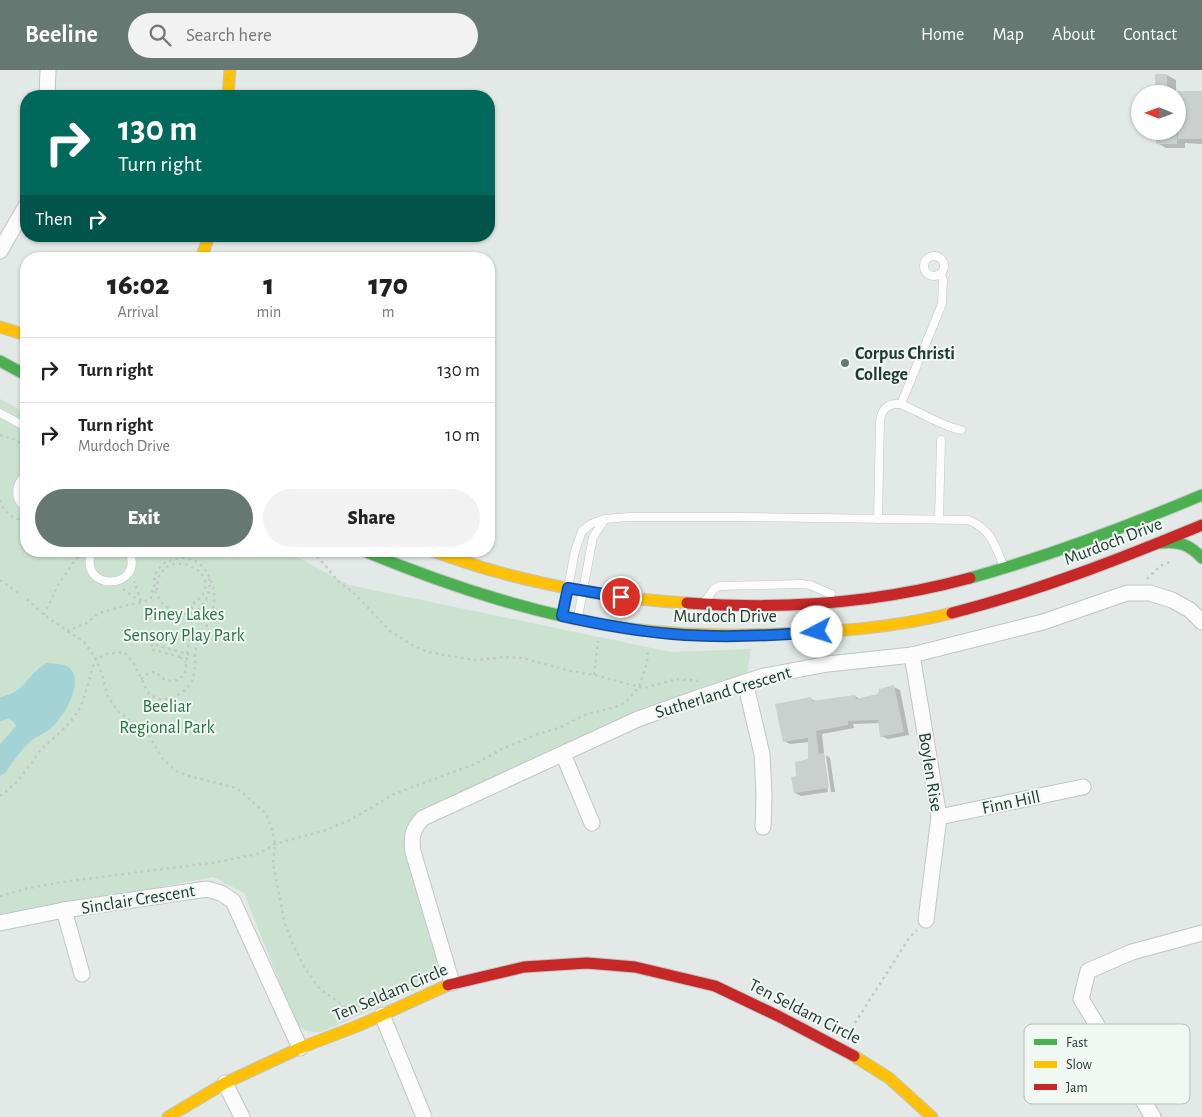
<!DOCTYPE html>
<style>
body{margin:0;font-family:"Alegreya Sans",sans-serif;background:#f2f2f2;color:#222;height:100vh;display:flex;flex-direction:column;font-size:19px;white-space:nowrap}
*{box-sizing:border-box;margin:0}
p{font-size:16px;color:#767676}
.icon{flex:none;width:28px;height:28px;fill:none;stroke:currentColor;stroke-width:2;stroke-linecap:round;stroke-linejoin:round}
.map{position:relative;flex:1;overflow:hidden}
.panel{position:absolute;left:20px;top:182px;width:475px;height:305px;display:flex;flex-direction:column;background:#fff;border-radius:20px;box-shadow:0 1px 4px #0004}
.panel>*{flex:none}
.banner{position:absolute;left:20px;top:20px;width:475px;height:152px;border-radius:20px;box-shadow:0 1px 4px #0004;background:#00695c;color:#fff;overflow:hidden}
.needle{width:32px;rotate:271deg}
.tools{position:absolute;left:1131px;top:15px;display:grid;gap:10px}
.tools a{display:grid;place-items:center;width:55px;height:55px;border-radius:50%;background:#fff;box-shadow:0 1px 4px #0004;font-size:25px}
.pin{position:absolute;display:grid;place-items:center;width:42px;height:42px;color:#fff;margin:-21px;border:2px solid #fff;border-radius:50%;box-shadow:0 1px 5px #0007}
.me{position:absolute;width:55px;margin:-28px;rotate:265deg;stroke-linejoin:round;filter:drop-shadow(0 0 4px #0008)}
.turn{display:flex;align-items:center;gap:18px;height:105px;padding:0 15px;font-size:22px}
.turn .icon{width:65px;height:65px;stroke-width:2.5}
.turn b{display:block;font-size:35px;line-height:42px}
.then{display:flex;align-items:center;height:48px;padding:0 15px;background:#0003;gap:10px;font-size:19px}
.eta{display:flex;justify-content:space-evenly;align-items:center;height:85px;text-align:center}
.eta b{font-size:30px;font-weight:800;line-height:35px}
.action{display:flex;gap:10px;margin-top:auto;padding:10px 15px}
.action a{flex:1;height:58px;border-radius:30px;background:#657871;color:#fff;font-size:20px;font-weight:800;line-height:58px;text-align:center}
.action a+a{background:#f2f2f2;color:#222}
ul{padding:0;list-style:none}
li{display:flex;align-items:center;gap:15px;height:65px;padding:0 15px;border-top:1px solid #e0e0e0}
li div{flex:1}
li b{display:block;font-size:19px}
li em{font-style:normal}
header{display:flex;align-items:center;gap:30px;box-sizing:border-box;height:70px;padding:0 25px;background:#657871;color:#fff}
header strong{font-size:24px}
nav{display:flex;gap:28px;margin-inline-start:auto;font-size:18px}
.search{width:350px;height:45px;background:#f2f2f2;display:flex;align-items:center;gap:12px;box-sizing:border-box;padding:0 18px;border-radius:28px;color:#767676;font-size:19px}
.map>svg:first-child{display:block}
.green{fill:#cce2d1}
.water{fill:#a4d3d6}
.shadow{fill:#0003}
.building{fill:#cad0cd}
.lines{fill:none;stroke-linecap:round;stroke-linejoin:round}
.lane-casing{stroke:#c0c6c3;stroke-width:9}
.street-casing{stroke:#c0c6c3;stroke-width:17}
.fast-casing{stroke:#bfc6c3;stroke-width:13}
.slow-casing{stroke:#bfc6c3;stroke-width:13}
.jam-casing{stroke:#bfc6c3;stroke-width:13}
.path{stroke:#c0c9c5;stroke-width:2.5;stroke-dasharray:2.5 4;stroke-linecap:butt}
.lane{stroke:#fbfcfb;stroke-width:8}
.street{stroke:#fbfcfb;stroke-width:15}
.fast{stroke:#4caf50;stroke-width:11}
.slow{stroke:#ffc107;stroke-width:11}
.jam{stroke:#c62828;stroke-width:11}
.path-bridge{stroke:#c0c9c5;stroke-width:2.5;stroke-dasharray:2.5 4;stroke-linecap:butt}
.route-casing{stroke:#114b97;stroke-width:12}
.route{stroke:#1a73e8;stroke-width:9}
.poi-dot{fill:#657871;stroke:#f1f8f4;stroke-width:2}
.labels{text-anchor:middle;stroke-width:4;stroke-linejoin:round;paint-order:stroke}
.poi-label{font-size:18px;font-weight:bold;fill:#213b32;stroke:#f1f8f4;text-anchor:start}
.street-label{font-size:18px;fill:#213b32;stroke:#f1f8f4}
.park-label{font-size:18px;fill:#2d7142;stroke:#f1f8f4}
.key{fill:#f1f8f4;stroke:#b3bfba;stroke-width:1}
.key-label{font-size:14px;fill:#213b32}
</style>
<header>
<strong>Beeline</strong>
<div class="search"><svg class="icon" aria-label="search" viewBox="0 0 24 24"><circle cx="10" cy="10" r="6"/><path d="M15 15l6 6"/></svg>Search here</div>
<nav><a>Home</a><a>Map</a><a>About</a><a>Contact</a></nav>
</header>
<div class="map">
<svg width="1202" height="1047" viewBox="0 0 1202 1047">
<rect width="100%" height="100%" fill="#e3e9e6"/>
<path class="green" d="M0 329 26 343V481H286L349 515 671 582 751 579 747 605 641 639 560 680 423 743C408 752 404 756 404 774L439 892 436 904 431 913 321 962C309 962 303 961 295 952L244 823 213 807 0 847Z"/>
<path class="water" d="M47 593C54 594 64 593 70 598 84 614 64 646 52 657 45 664 36 666 30 672 20 681 13 692 5 703L0 706V674L16 656 13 651 8 649 0 651V627C26 623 26 604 47 593Z"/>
<g class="shadow">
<polygon points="1157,5 1167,5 1176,10 1176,22 1202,23 1202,74 1185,73 1185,78 1166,78 1157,73 1158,61 1178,61 1178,24 1157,24"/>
<polygon points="894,617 900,620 909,665 888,669 881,666 880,653 853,654 854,658 822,664 828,722 801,726 795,723 798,707 809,690 810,672 790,674 784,671 811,629 816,631 855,626 860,629 880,625"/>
<polygon points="826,685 830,688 835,722 831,722"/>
</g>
<g class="building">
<rect x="1155" y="4" width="12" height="20"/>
<rect x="1178" y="21" width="24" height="48"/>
<rect x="1156" y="61" width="21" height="13"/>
<polygon points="894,615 904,662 880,667 878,650 848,651 848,655 816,661 819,684 824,683 829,718 794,723 791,707 796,706 795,692 808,689 808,668 783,672 775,634 811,627 812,631 855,625 856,629 878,624 879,619"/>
</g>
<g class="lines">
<defs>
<g id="lane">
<circle cx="934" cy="196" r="10"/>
<polyline points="901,334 942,234 943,210 941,204"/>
<polyline points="0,343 26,357"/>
<path d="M26 405C14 415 14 429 26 438"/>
<path d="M878 449 880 352C881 341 886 333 900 334 905 335 912 340 918 342 932 349 946 357 961 360"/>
<polyline points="939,449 941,370"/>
<path d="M92 481C76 522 146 521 129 481"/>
<polyline points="706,530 714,519 719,516 801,514 810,515 831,524"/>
<path d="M563 544 575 481 582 461 591 454 605 449 629 447H738L968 450C991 459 995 475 1004 497"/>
<polyline points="578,547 593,467 605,449"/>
</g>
<g id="street">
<polyline points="47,26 48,0"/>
<polyline points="0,181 26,136"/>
<polyline points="912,585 939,747 926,850"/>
<polyline points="745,612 762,684 764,725 763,757"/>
<polyline points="563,684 592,753"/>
<polyline points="939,747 1083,717"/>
<polyline points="64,840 82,904"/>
<polyline points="0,853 64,840 207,819 221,823 233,831 300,978"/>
<path d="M452 913 413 782C411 768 412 759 423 748L638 649 697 628 764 606 828 594 912 585 1043 552 1127 523H1150L1172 530 1190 540 1202 552"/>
<polyline points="382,945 424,1047"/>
<polyline points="225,1013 242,1047"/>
<polyline points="1153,1047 1081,929 1088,901 1132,882 1202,863"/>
</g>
<g id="fast">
<polyline points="0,291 26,305"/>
<path d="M1160 473C1179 471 1189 474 1202 488"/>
<path d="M364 481C451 517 539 546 632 559"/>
<path d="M970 508C1049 486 1126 457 1202 425"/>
</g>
<g id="slow">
<polyline points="228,26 230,0"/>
<polyline points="201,189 209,166"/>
<polyline points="0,257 26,265"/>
<path d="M432 481C454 488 475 496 498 502 560 519 623 529 687 533"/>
<path d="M632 559C680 565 726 566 774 564 833 562 894 558 952 543"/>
<polyline points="854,986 889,1008 932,1047"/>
<polyline points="168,1047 225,1013 300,978 360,955 448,915"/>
</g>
<g id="jam">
<path d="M687 533C781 540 878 533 970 508"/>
<path d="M952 543C1038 521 1120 489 1202 455"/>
<polyline points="448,915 524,897 587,893 635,897 715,916 778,946 854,986"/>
</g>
</defs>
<use href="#lane" class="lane-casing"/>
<use href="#street" class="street-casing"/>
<use href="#fast" class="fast-casing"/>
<use href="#slow" class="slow-casing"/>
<use href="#jam" class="jam-casing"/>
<g class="path">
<polyline points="0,365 17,370 26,380"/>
<path d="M0 430C3 443 15 449 26 452"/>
<polyline points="73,481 80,489"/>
<polyline points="313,481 338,511 355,524 390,561 414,576 428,582 474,590 505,587 523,588 570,601 594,605 644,618 677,609 700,611"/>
<polyline points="1147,509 1160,496 1172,491"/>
<polyline points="0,510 21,525"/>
<polyline points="123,519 142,533 134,511"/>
<polyline points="27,529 44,545 84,572 96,589 102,604 107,625 117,640 150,667 162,688 168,694 178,702 189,706 236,718 243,723 266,744 272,760 275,774 273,794 279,823 284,851 292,872 304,897 320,919 351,941"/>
<path d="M198 540C207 531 211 521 209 508"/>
<polyline points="44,545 58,515 78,486"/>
<polyline points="67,561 87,553 99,543 131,534 142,533 151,528 153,519"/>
<polyline points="180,587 186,592"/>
<polyline points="594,605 598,571"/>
<path d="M141 609 149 603 156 602C165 613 175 614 185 604L188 578 194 549 191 535C239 505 153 465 157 524"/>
<path d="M0 726C18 714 28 697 41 680 52 668 68 658 76 644 87 628 88 607 96 589L107 584 124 582 134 594 149 624C152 626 156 628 160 629 172 631 190 620 193 608 196 597 194 585 197 574 198 568 203 562 206 557 217 535 218 517 203 497 197 489 184 487 175 489 139 497 153 545 190 544"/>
<polyline points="0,826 29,818 62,812 218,792 257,784 275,774 326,760 352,749 394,724 475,694 502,679 538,664 559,658 587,644 616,637 626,632 639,617 647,593 648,579"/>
<polyline points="848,964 909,868 917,860"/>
</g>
<use href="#lane" class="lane"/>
<use href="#street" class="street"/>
<use href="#fast" class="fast"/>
<use href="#slow" class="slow"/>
<use href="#jam" class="jam"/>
<g class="path-bridge">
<polyline points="190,544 198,540"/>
<polyline points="180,587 151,579 152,574 195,586"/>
</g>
</g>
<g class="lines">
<defs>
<path id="route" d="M621 527 568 518 562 546C598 554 635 561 672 564 719 568 769 566 817 562"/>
</defs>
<use href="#route" class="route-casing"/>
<use href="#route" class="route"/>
</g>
<circle class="poi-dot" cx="845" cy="293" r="5"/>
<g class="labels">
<g class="poi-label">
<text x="855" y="289">Corpus Christi<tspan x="855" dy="21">College</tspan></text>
</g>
<g class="street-label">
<text transform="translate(1113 471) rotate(-21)" y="6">Murdoch Drive</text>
<text x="725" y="552">Murdoch Drive</text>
<text transform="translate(723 622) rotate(-17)" y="6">Sutherland Crescent</text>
<text transform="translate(931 702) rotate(81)" y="6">Boylen Rise</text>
<text transform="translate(1011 732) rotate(-12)" y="6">Finn Hill</text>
<text transform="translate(138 829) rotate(-9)" y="6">Sinclair Crescent</text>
<text transform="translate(390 922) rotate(-23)" y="6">Ten Seldam Circle</text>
<text transform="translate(805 941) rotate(27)" y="6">Ten Seldam Circle</text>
</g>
<g class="park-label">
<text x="184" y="550">Piney Lakes<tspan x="184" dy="21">Sensory Play Park</tspan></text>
<text x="167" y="642">Beeliar<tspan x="167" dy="21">Regional Park</tspan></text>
</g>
</g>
<rect x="1024" y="954" width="166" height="80" rx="8" class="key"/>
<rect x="1034" y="969" width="23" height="6" fill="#4caf50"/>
<rect x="1034" y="991" width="23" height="7" fill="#ffc107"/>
<rect x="1034" y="1014" width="23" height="6" fill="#c62828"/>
<g class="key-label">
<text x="1066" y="977">Fast</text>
<text x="1066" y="999">Slow</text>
<text x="1066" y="1022">Jam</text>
</g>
</svg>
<div class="tools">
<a><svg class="needle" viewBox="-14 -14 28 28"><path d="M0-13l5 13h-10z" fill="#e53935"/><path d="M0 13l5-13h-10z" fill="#767676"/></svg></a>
</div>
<div class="pin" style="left:621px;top:527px;background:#d93025"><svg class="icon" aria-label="arrive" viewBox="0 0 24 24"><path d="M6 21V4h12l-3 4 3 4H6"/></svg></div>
<svg class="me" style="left:817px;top:562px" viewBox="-20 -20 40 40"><circle r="19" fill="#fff"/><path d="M0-13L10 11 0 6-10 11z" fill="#1a73e8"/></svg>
<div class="banner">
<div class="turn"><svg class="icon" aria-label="right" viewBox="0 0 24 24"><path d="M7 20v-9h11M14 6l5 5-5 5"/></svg><div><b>130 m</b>Turn right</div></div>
<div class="then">Then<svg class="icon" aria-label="right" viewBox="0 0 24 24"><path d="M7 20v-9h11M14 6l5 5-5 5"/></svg></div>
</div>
<section class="panel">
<div class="eta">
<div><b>16:02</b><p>Arrival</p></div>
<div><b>1</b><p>min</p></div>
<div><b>170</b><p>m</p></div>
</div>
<ul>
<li><svg class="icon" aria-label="right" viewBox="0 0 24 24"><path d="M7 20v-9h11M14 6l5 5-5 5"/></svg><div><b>Turn right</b></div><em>130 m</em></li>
<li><svg class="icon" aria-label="right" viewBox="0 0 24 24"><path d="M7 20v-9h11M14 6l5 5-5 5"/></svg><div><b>Turn right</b><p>Murdoch Drive</p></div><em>10 m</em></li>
</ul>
<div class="action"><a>Exit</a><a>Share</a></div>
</section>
</div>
